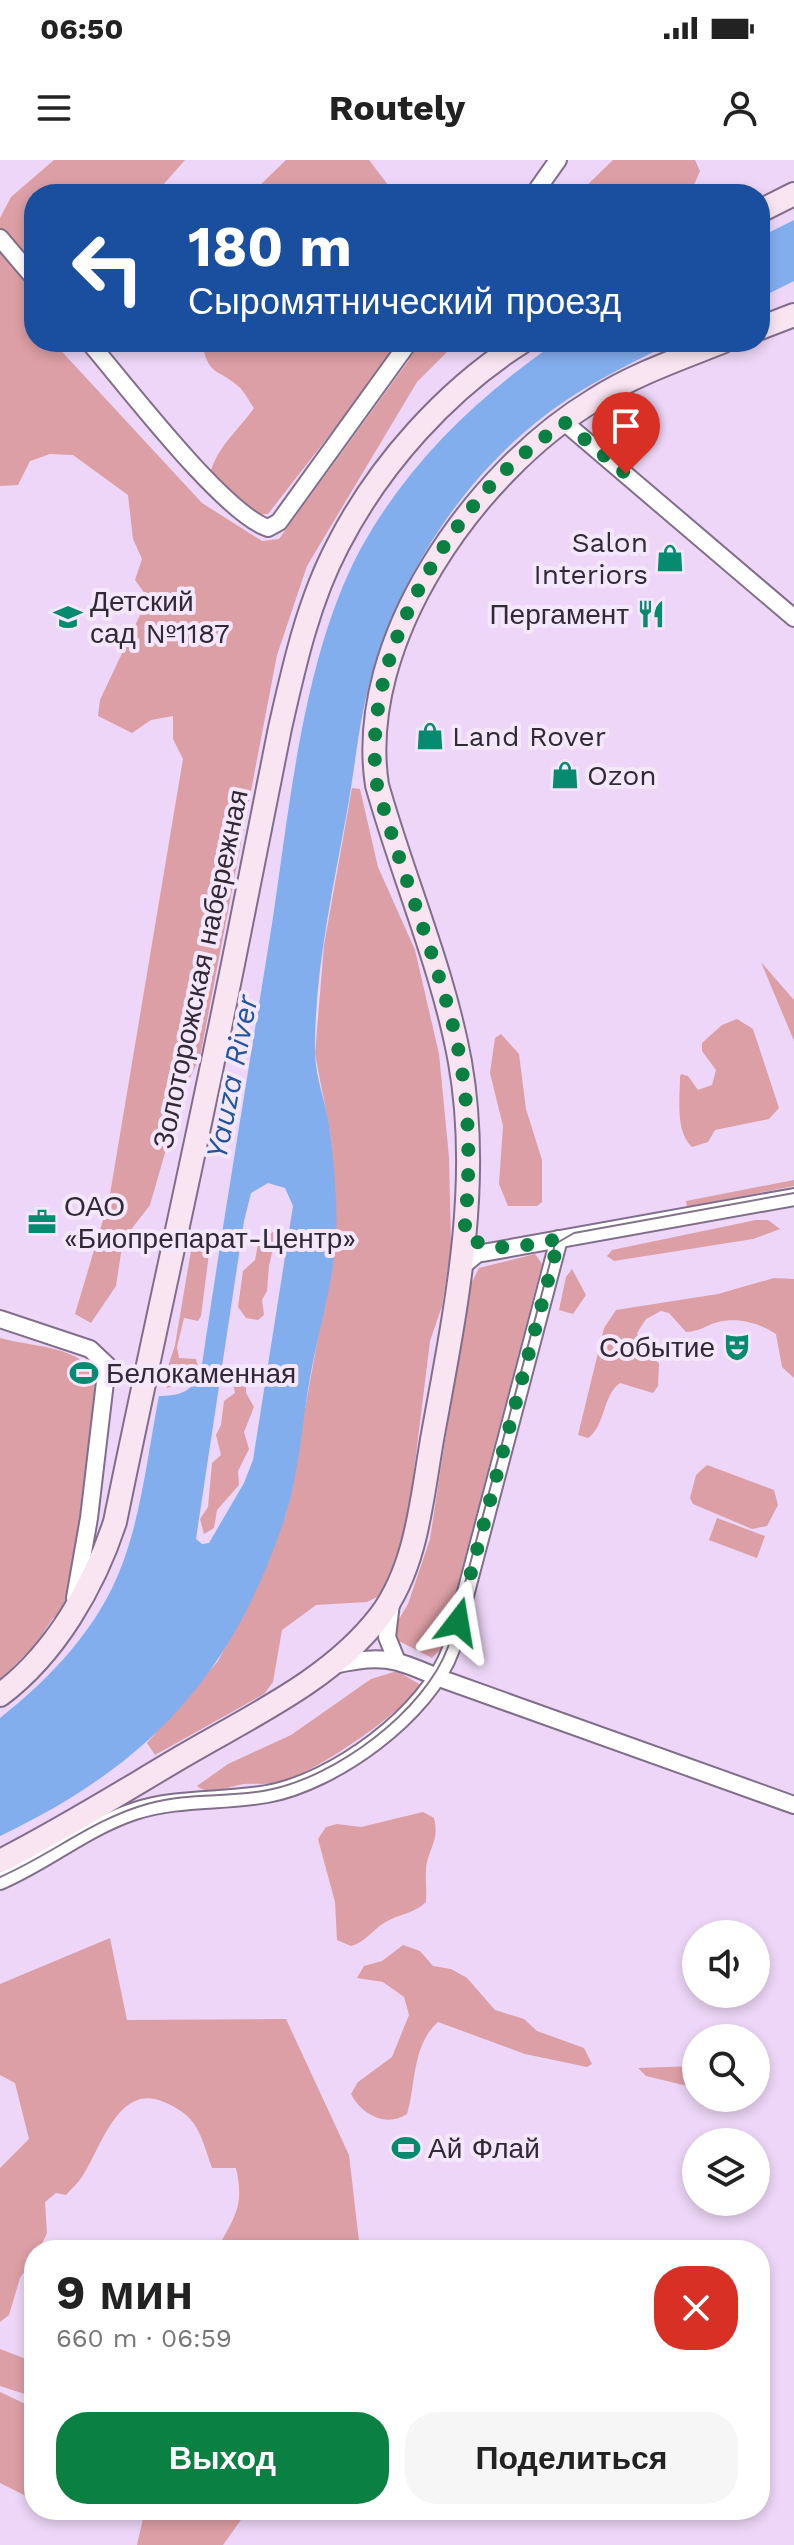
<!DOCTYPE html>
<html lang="ru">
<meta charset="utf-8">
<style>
body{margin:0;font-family:"Work Sans",sans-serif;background:#f6f6f6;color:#222;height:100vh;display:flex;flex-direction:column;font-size:30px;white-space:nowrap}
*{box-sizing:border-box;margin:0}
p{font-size:26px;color:#767676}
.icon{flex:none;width:44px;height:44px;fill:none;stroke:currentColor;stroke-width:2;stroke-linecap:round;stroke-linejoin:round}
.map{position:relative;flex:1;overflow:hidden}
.sheet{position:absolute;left:24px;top:2080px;width:746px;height:280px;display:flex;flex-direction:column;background:#fff;border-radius:32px;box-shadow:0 4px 12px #0003}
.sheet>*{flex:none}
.guide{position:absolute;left:24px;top:24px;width:746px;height:168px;border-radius:32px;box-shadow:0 4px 12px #0003;background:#1a4fa0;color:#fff;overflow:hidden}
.controls{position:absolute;left:682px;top:1760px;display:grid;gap:16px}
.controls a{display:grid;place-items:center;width:88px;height:88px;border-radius:50%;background:#fff;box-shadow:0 4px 12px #0003;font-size:40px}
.pin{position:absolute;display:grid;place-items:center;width:68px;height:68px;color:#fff;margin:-82px -34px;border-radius:50% 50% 50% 0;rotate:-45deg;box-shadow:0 0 8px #0007}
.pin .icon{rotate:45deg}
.me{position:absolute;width:88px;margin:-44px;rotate:14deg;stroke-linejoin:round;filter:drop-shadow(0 0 6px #0008)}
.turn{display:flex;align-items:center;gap:28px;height:168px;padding:0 32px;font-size:36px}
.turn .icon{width:104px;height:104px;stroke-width:2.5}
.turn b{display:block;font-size:56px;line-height:68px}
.round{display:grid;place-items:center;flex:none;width:84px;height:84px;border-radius:32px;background:#f6f6f6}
.summary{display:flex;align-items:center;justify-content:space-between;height:136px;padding:0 32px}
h1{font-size:48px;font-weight:700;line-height:60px}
.button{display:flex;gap:16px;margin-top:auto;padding:16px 32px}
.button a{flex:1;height:92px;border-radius:32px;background:#0b8043;color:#fff;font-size:32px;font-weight:700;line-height:92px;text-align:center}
.button a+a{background:#f6f6f6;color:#222}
.status{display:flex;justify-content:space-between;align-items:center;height:56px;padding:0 40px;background:#fff;direction:ltr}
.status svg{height:22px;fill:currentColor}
header{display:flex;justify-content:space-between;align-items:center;height:104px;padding:0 32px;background:#fff;font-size:36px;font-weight:700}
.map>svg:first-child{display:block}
.green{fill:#dc9fa5}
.water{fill:#83aeee;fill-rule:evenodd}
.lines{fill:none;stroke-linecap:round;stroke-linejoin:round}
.street-casing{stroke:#816e8b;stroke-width:20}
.secondary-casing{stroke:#816e8b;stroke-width:26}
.street{stroke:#fff;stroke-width:16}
.secondary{stroke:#f9e5f1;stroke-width:22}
.tram{stroke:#827388;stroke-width:2}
.route{stroke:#0b8043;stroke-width:14;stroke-dasharray:0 25.2}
.labels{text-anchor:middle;stroke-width:8;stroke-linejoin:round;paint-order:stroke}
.poi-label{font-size:28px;fill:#322936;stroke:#f5e7fb;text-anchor:start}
.street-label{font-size:28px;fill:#322936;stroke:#f5e7fb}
.water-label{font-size:30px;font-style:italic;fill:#2155a1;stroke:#f5e7fb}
</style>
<div class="status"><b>06:50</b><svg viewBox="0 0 49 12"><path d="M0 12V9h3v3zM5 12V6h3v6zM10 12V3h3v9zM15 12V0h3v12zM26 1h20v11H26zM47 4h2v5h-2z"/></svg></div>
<header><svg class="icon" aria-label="menu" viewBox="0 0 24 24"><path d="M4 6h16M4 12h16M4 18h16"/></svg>Routely<svg class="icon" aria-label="person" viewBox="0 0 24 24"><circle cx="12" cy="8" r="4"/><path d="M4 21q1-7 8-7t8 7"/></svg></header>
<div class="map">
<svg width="794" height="2385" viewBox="0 0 794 2385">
<rect width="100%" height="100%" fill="#edd6f7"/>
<g class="green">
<path d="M54 0H185L155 34H34V182H53L202 343 262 381 279 379 409 200V193L398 187 268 354 235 356 208 324C213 289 235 275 254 248 249 241 244 231 238 226 218 208 208 217 202 182H457L417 222 307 406 277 495 200 897 182 934 150 1045 123 1080 116 1126 91 1163 75 1154 109 1040 183 599 173 579V556L151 560 132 573 98 556 100 540 148 438 135 420 142 399 133 379 128 335 73 295 50 294 30 301 18 325 0 326V58L11 37Z"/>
<polygon points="286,0 369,0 395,34 251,34"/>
<polygon points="613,0 695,0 700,11 691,32 686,34 578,34"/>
<polygon points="352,628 360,629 378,707 415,790 439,894 449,997 451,1087 442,1146 430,1181 407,1368 385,1425 379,1436 367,1442 316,1445 282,1470 273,1522 264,1534 155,1595 147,1583 218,1501 256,1427 286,1354 336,1078 330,972 315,894 324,785"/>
<polygon points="761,802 794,840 794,881"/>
<path d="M737 859 753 869 779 948 769 959 715 970 708 982 692 987C675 972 680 938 680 917L681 914 688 916 698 930 712 925 716 910 702 891V883L722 865Z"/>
<polygon points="501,874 519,894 526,949 542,1000 542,1042 537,1046 508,1046 499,1024 503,966 490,913 495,878"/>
<polygon points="794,1020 794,1026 687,1047 686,1041"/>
<polygon points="756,1060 768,1060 780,1069 753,1079 614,1101 607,1096 612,1090"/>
<polygon points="277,1070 269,1106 267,1131 262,1140 264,1155 258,1160 246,1158 238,1147 243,1111 255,1100 259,1079"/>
<polygon points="194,1073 211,1078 201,1156 198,1161 184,1158 177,1187 179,1198 196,1199 198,1207 190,1221 167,1228 165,1216 175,1185"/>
<polygon points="535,1094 542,1104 441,1489 432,1498 393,1478 393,1469 408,1444 430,1379 468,1130 479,1108"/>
<polygon points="572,1109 586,1135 573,1154 559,1150 566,1117"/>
<path d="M774 1118 794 1119V1218L782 1207 776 1174C760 1163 737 1157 718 1162 707 1165 698 1172 686 1172L669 1153 661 1151 646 1159 637 1173 645 1194 659 1203 658 1226 653 1233 620 1223C602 1236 606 1265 588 1278L578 1275 604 1168 616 1150 718 1134Z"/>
<path d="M0 1178C31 1187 83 1185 99 1220 90 1297 87 1382 60 1456L53 1458 36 1484 0 1520Z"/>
<polygon points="239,1214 246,1219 246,1233 254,1247 244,1272 249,1289 238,1311 239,1325 217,1350 214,1368 204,1374 200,1359 208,1347 212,1303 221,1295 216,1275 221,1265 224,1241 235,1233 232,1219"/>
<polygon points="707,1305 774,1330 778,1345 767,1366 752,1369 693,1344 690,1338 696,1315"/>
<polygon points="717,1358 765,1376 757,1398 709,1380"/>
<path d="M397 1511 421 1525C402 1553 318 1610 286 1620 271 1626 259 1623 244 1624 228 1626 211 1637 197 1626L228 1604 291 1575 371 1519Z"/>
<path d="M423 1652 434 1658C440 1680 428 1689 426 1709 425 1720 427 1731 426 1742 414 1754 398 1754 384 1763 371 1771 366 1782 351 1786L337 1780 335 1742 318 1679 326 1667 337 1664 361 1667Z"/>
<path d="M110 1778 127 1860 286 1859 349 1995 360 2090H217C234 2056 245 2048 236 2008H212C200 1974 199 1957 164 1942 118 1922 101 1989 82 2017 78 2023 71 2029 66 2035L56 2033 45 2042 47 2073 39 2090H34V2098L20 2118 9 2155 0 2162V2008L29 1979 15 1923 0 1915V1824Z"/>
<path d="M403 1785 420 1791 433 1806 451 1809 467 1818 495 1850 524 1859 537 1871 584 1888 592 1904 587 1907 525 1894 438 1862C412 1885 416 1924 407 1954 386 1968 361 1954 351 1934L358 1922 392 1897 409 1855 404 1837 383 1822 357 1818 364 1806 382 1801Z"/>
<polygon points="696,1906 696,1928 646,1916 638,1908"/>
<polygon points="0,2189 34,2202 34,2237 0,2226"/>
<polygon points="0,2232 34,2248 34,2340 0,2323"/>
<polygon points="145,2350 248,2350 223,2385 137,2385"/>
</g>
<g class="water">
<polygon points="794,60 794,121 760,138 760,77"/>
<path d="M557 182H674C637 200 600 218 565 241 470 305 402 409 371 518 358 563 355 611 346 657 332 734 314 815 315 894 316 920 327 946 330 972 334 1005 338 1045 336 1078 333 1124 318 1172 310 1218 302 1263 299 1313 285 1357 233 1515 149 1605 0 1676V1558C51 1518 99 1467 122 1405 142 1352 148 1292 159 1236 179 1236 193 1232 201 1211 223 1062 248 913 272 764 290 645 303 497 360 390 407 304 477 237 557 182ZM268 1023 285 1028 293 1046 253 1300 244 1323 209 1383 202 1384 196 1379 197 1372 244 1061 251 1033Z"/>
</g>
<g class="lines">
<defs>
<g id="street">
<polyline points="534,34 558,0"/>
<polyline points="0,78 34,118"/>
<path d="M89 182C125 224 223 353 268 368L279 362 409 182"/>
<polyline points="564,262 794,458"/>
<polyline points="460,1108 477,1094 794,1037"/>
<polyline points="0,1159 90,1189 107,1205 89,1358 75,1438"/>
<polyline points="391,1443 387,1477 396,1499"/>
<path d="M334 1505C385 1493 396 1500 442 1519L794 1645"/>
<path d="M0 1721C47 1701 86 1667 135 1651 178 1637 222 1642 267 1634 334 1622 428 1554 451 1489L559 1079"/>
</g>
<g id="secondary">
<polyline points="760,51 794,34"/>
<polyline points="760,168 794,155"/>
<path d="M0 1535C55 1494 94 1426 115 1362 154 1171 198 980 236 789 251 715 265 642 280 568 294 506 308 442 338 385 379 305 446 230 522 182"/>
<path d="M0 1701C63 1669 122 1632 183 1596 251 1556 331 1520 380 1456 418 1405 422 1335 433 1274 455 1153 482 1026 460 902 443 808 403 718 377 625 355 481 475 312 594 240 633 215 679 199 722 182"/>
</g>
</defs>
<use href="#street" class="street-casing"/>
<use href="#secondary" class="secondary-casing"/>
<use href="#street" class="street"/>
<use href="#secondary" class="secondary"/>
<path class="tram" d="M0 1717C51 1695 93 1659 147 1644 187 1632 228 1638 268 1630 335 1617 424 1552 448 1487L555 1084 574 1073 794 1033"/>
</g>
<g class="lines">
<path class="route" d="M458 1462 559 1079C525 1085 495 1096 464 1075 472 1001 470 924 449 851 428 775 398 702 377 625 362 519 421 404 490 326 512 302 538 282 564 262L626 314"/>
</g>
<defs>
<symbol id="shop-bare" viewBox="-9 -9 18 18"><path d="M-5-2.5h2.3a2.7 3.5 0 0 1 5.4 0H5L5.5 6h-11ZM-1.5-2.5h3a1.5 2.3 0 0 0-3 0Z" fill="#078b70" stroke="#f5e7fb" stroke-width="2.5" paint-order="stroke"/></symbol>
<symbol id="restaurant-bare" viewBox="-9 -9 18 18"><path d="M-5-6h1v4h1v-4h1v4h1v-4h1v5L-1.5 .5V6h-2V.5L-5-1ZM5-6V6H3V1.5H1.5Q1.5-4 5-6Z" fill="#078b70" stroke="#f5e7fb" stroke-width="2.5" paint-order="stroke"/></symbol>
<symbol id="school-bare" viewBox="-9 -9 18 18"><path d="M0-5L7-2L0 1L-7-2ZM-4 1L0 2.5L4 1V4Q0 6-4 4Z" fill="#078b70" stroke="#f5e7fb" stroke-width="2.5" paint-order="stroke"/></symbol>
<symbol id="office-bare" viewBox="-9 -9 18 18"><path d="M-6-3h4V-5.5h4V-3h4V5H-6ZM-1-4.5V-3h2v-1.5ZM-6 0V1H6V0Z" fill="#078b70" stroke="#f5e7fb" stroke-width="2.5" paint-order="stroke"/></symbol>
<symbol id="theatre-bare" viewBox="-9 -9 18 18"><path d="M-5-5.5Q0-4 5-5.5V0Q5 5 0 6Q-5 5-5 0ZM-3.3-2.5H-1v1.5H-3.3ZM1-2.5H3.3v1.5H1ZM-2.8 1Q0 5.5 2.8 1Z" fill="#078b70" stroke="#f5e7fb" stroke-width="2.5" paint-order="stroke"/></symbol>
<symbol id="stadium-bare" viewBox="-9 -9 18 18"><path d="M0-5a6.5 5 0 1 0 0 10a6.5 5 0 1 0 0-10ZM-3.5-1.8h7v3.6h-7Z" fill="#078b70" stroke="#f5e7fb" stroke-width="2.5" paint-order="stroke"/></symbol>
</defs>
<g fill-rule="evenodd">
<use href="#shop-bare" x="650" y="378" width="40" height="40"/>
<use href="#restaurant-bare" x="631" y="434" width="40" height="40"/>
<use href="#school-bare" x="48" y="437" width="40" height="40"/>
<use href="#shop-bare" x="410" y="556" width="40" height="40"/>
<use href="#shop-bare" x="545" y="595" width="40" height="40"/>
<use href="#office-bare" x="22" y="1042" width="40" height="40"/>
<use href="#theatre-bare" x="717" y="1167" width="40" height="40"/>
<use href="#stadium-bare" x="64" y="1193" width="40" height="40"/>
<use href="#stadium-bare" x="386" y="1968" width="40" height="40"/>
</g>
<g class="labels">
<g class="poi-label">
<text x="648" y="392" text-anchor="end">Salon<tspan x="648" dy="32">Interiors</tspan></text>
<text x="90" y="451">Детский<tspan x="90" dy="32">сад №1187</tspan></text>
<text x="629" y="464" text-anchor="end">Пергамент</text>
<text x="452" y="586">Land Rover</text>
<text x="587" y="625">Ozon</text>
<text x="64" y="1056">ОАО<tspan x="64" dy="32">«Биопрепарат-Центр»</tspan></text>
<text x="715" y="1197" text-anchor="end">Событие</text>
<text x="106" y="1223">Белокаменная</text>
<text x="428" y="1998">Ай Флай</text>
</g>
<g class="street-label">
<text transform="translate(200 809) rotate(-78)" y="10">Золоторожская набережная</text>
</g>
<g class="water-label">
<text transform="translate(232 917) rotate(-79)" y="10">Yauza River</text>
</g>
</g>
</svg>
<div class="controls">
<a><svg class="icon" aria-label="sound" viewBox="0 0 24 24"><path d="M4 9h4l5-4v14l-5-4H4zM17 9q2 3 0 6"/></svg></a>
<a><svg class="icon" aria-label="search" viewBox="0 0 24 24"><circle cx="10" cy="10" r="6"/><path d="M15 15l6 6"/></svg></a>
<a><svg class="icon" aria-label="layers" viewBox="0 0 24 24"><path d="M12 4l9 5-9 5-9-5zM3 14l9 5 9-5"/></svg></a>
</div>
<div class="pin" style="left:626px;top:314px;background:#d93025"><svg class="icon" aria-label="arrive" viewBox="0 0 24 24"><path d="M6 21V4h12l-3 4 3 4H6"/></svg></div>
<svg class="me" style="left:458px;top:1462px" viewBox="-20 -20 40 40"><path d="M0-17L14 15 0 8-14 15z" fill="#0b8043" stroke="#fff" stroke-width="4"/></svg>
<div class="guide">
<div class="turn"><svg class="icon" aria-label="left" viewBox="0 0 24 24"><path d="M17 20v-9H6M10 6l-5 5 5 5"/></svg><div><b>180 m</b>Сыромятнический проезд</div></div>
</div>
<section class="sheet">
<div class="summary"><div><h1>9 мин</h1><p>660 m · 06:59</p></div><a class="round" style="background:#d93025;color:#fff"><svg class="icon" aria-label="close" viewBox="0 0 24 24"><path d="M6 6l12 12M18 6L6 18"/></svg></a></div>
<div class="button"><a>Выход</a><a>Поделиться</a></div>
</section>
</div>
